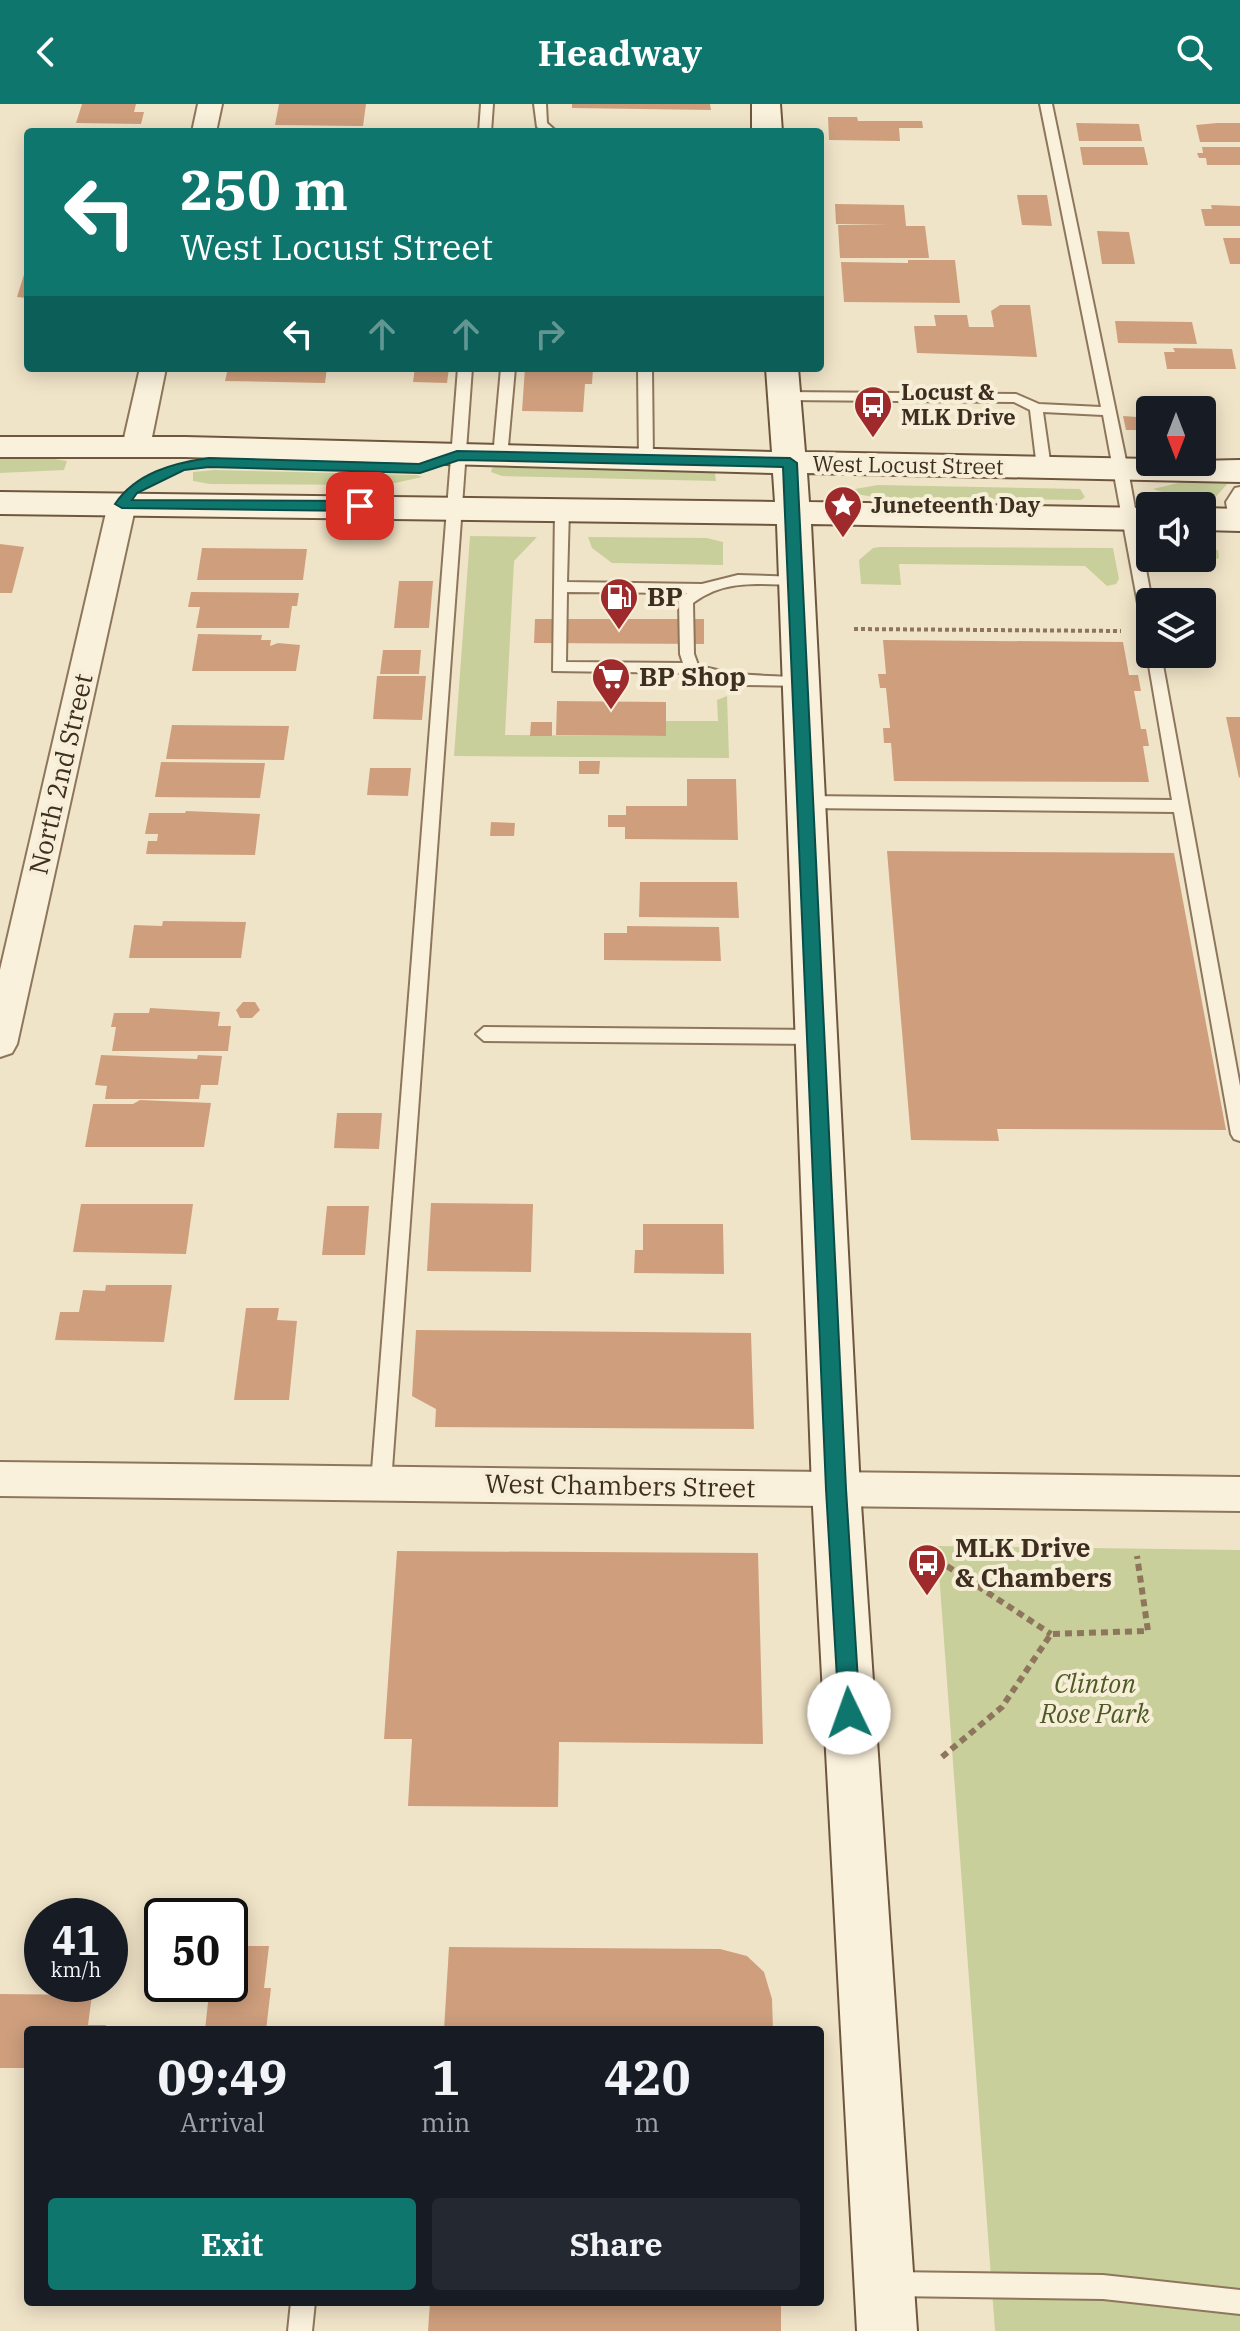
<!DOCTYPE html>
<style>
body{margin:0;font-family:"IBM Plex Serif",serif;background:#242831;color:#f1f3f6;height:100vh;display:flex;flex-direction:column;font-size:30px;white-space:nowrap}
*{box-sizing:border-box;margin:0}
p{font-size:26px;color:#9ea1a6}
.icon{flex:none;width:44px;height:44px;fill:none;stroke:currentColor;stroke-width:2;stroke-linecap:round;stroke-linejoin:round}
.map{position:relative;flex:1;overflow:hidden}
.details{position:absolute;left:24px;top:1922px;width:800px;height:280px;display:flex;flex-direction:column;background:#171b24;border-radius:8px;box-shadow:0 4px 20px #0003}
.details>*{flex:none}
.hud{position:absolute;left:24px;top:24px;width:800px;height:244px;border-radius:8px;box-shadow:0 4px 20px #0003;background:#0f766e;color:#fff;overflow:hidden}
.needle{width:52px;rotate:180deg}
.tools{position:absolute;left:1136px;top:292px;display:grid;gap:16px}
.tools a{display:grid;place-items:center;width:80px;height:80px;border-radius:8px;background:#171b24;box-shadow:0 4px 20px #0003;font-size:40px}
.speed{position:absolute;left:24px;top:1794px;display:flex;gap:16px;font-size:40px;font-weight:700;text-align:center}
.speed>*{display:grid;place-content:center;width:104px;height:104px;border-radius:50%;background:#171b24;box-shadow:0 4px 20px #0003;line-height:1}
.speed small{font-size:20px;font-weight:400}
.speed .limit{border:4px solid #111;border-radius:12px;background:#fff;color:#111}
.pin{position:absolute;display:grid;place-items:center;width:68px;height:68px;color:#fff;margin:-34px;border-radius:16px;box-shadow:0 4px 12px #0006}
.me{position:absolute;width:88px;margin:-44px;rotate:357deg;stroke-linejoin:round;filter:drop-shadow(0 0 6px #0008)}
.turn{display:flex;align-items:center;gap:28px;height:168px;padding:0 24px;font-size:36px}
.turn .icon{width:104px;height:104px;stroke-width:2.5}
.turn b{display:block;font-size:56px;line-height:68px}
.lanes{display:flex;align-items:center;height:76px;padding:0 24px;background:#0003;justify-content:center;gap:40px;direction:ltr}
.lanes .off{opacity:.35}
.eta{display:flex;justify-content:space-evenly;align-items:center;height:136px;text-align:center}
.eta b{font-size:48px;font-weight:700;line-height:56px}
.button{display:flex;gap:16px;margin-top:auto;padding:16px 24px}
.button a{flex:1;height:92px;border-radius:8px;background:#0f766e;color:#fff;font-size:32px;font-weight:700;line-height:92px;text-align:center}
.button a+a{background:#242831;color:#f1f3f6}
header{display:flex;justify-content:space-between;align-items:center;height:104px;padding:0 24px;background:#0f766e;color:#fff;font-size:36px;font-weight:700}
.map>svg:first-child{display:block}
.green{fill:#c9cf9b}
.building{fill:#cf9f7d}
.lines{fill:none;stroke-linecap:round;stroke-linejoin:round}
.lane-casing{stroke:#8d765c;stroke-width:4}
.street-casing{stroke:#8d765c;stroke-width:4}
.secondary-casing{stroke:#6f573f;stroke-width:4}
.path-far1{stroke:#8d765c;stroke-width:4;stroke-dasharray:4 3;stroke-linecap:butt}
.path{stroke:#8d765c;stroke-width:6;stroke-dasharray:7 5;stroke-linecap:butt}
.lane{fill:#faf1dc;fill-rule:evenodd}
.street{fill:#faf1dc;fill-rule:evenodd}
.secondary{fill:#faf1dc;fill-rule:evenodd}
.route{fill:#0f766e;stroke:#0a4d48;stroke-width:2}
.labels{text-anchor:middle;stroke-width:8;stroke-linejoin:round;paint-order:stroke}
.far-poi-label{font-size:22px;font-weight:bold;fill:#3d2e20;stroke:#f7eed8;text-anchor:start}
.far-street-label{font-size:22px;fill:#3d2e20;stroke:#f7eed8}
.poi-label{font-size:26px;font-weight:bold;fill:#3d2e20;stroke:#f7eed8;text-anchor:start}
.street-label{font-size:26px;fill:#3d2e20;stroke:#f7eed8}
.park-label{font-size:26px;font-style:italic;fill:#4d5a26;stroke:#f7eed8}
</style>
<header><svg class="icon" aria-label="back" viewBox="0 0 24 24"><path d="M15 5l-7 7 7 7"/></svg>Headway<svg class="icon" aria-label="search" viewBox="0 0 24 24"><circle cx="10" cy="10" r="6"/><path d="M15 15l6 6"/></svg></header>
<div class="map">
<svg width="1240" height="2227" viewBox="0 0 1240 2227">
<rect width="100%" height="100%" fill="#f0e4c8"/>
<g class="green">
<polygon points="0,353 48,354 67,357 64,366 0,369"/>
<polygon points="498,362 699,368 715,369 716,377 502,372 491,368 492,364"/>
<polygon points="214,366 417,371 422,373 386,381 210,380 193,377 193,368"/>
<polygon points="1195,375 1230,377 1212,397 1178,393 1153,385"/>
<polygon points="878,381 1080,385 1085,393 1081,396 880,394 856,390 855,385"/>
<polygon points="470,432 537,433 514,457 505,631 666,632 666,617 718,617 717,596 727,592 729,654 454,652"/>
<polygon points="588,433 707,434 723,438 723,461 612,459 592,444"/>
<polygon points="880,443 1113,444 1119,475 1116,480 1107,482 1085,462 899,460 901,481 861,480 859,456 873,444"/>
<polygon points="1202,445 1218,446 1219,454 1181,468 1153,458 1152,454 1202,454"/>
<polygon points="937,1442 1240,1446 1240,2227 995,2227"/>
</g>
<g class="building">
<polygon points="82,0 136,0 134,8 144,8 141,20 76,19"/>
<polygon points="279,0 366,0 363,22 275,21"/>
<polygon points="572,0 710,0 711,6 572,4"/>
<polygon points="828,13 857,13 858,17 922,17 923,24 899,24 900,37 829,36"/>
<polygon points="1076,19 1139,20 1142,37 1079,37"/>
<polygon points="1217,19 1240,19 1240,38 1200,38 1196,21"/>
<polygon points="1080,43 1144,43 1148,61 1083,61"/>
<polygon points="1202,43 1240,43 1240,61 1207,61 1206,54 1199,54 1197,49 1203,49"/>
<polygon points="1017,91 1047,91 1052,122 1022,121"/>
<polygon points="835,100 904,101 906,122 925,122 929,154 840,154 838,121 888,120 836,120"/>
<polygon points="1211,101 1240,102 1240,122 1205,122 1201,105 1212,105"/>
<polygon points="1097,127 1129,128 1135,160 1102,160"/>
<polygon points="1223,134 1240,134 1240,160 1230,160"/>
<polygon points="908,156 955,156 960,199 844,198 841,158 908,159"/>
<polygon points="27,161 28,194 17,193"/>
<polygon points="1000,201 1030,201 1037,253 917,249 914,222 936,222 934,211 967,211 969,223 994,223 991,207"/>
<polygon points="1115,217 1192,218 1197,240 1118,239"/>
<polygon points="1173,244 1232,245 1236,265 1167,265 1164,248 1175,248"/>
<polygon points="228,264 327,264 325,279 225,277"/>
<polygon points="415,264 449,264 447,279 413,278"/>
<polygon points="525,264 593,264 592,280 585,280 583,308 522,307"/>
<polygon points="1136,304 1150,304 1150,326 1126,326 1123,312 1137,313"/>
<polygon points="0,440 24,443 12,489 0,489"/>
<polygon points="202,444 307,445 303,476 197,476"/>
<polygon points="399,477 433,477 429,524 394,524"/>
<polygon points="191,488 299,489 297,502 292,502 289,524 196,524 200,503 188,503"/>
<polygon points="535,515 704,515 704,540 534,539"/>
<polygon points="198,530 262,531 261,536 271,536 270,542 278,539 300,541 296,567 192,567"/>
<polygon points="883,536 1123,538 1129,571 1138,571 1141,587 1134,587 1141,625 1146,625 1149,642 1143,642 1149,678 894,677 891,639 884,639 883,624 890,624 886,584 880,584 878,570 886,570"/>
<polygon points="383,546 421,546 419,570 380,570"/>
<polygon points="377,572 426,572 422,616 373,615"/>
<polygon points="557,597 666,598 666,632 556,631"/>
<polygon points="1226,613 1240,613 1240,673 1239,674"/>
<polygon points="531,618 552,618 552,632 530,632"/>
<polygon points="172,621 289,622 284,656 166,655"/>
<polygon points="579,657 600,657 599,670 579,670"/>
<polygon points="161,658 265,659 260,694 155,693"/>
<polygon points="370,664 411,664 408,692 367,691"/>
<polygon points="687,675 736,675 738,736 625,735 625,723 608,723 608,711 626,711 626,702 687,702"/>
<polygon points="186,707 260,710 255,751 146,750 148,737 157,737 158,730 145,730 149,709 185,709"/>
<polygon points="491,718 515,719 514,732 490,732"/>
<polygon points="887,747 1174,749 1226,1026 997,1025 999,1037 911,1036"/>
<polygon points="640,778 737,778 739,814 639,813"/>
<polygon points="163,817 246,818 241,854 129,854 134,821 162,822"/>
<polygon points="627,822 719,823 721,857 604,856 604,829 627,829"/>
<polygon points="243,898 255,898 260,906 252,914 240,914 236,906"/>
<polygon points="150,904 220,908 218,922 231,922 228,947 112,947 116,923 111,923 114,909 149,909"/>
<polygon points="101,951 197,955 198,951 222,952 218,981 201,981 199,995 105,995 107,982 95,981"/>
<polygon points="140,996 211,999 204,1043 85,1043 93,1000 133,1000"/>
<polygon points="337,1009 382,1009 379,1045 334,1044"/>
<polygon points="431,1099 533,1100 531,1168 427,1167"/>
<polygon points="81,1100 193,1100 186,1150 73,1148"/>
<polygon points="327,1102 369,1102 365,1151 322,1151"/>
<polygon points="643,1120 723,1120 724,1170 634,1169 635,1146 643,1146"/>
<polygon points="106,1181 172,1181 164,1238 55,1236 60,1208 79,1208 83,1186 105,1187"/>
<polygon points="246,1204 279,1204 277,1216 297,1217 289,1296 234,1296"/>
<polygon points="416,1226 751,1229 754,1325 435,1323 436,1305 412,1292"/>
<polygon points="397,1447 758,1449 763,1640 559,1638 558,1703 408,1702 412,1635 384,1635"/>
<polygon points="230,1842 269,1842 264,1884 271,1884 266,1926 205,1926 210,1880 230,1880"/>
<polygon points="449,1843 720,1845 747,1852 764,1868 772,1895 773,1926 444,1926"/>
<polygon points="0,1890 92,1891 88,1921 106,1921 106,1926 28,1926 28,1964 0,1964"/>
<polygon points="430,2198 781,2198 781,2227 428,2227"/>
</g>
<g class="lines">
<defs>
<g id="lane">
<polygon points="481,0 493,0 491,28 479,28"/>
<polygon points="534,0 546,0 547,19 557,28 544,28 537,23"/>
<polygon points="1040,0 1052,0 1128,366 1152,498 1150,532 1143,527 1103,311 1043,308 1051,364 1044,368 1037,364 1030,306 1014,298 785,296 778,292 785,288 1016,290 1039,300 1101,303"/>
<polygon points="458,264 472,264 391,1379 388,1385 381,1388 374,1385 371,1379"/>
<polygon points="501,264 515,264 507,353 500,357 493,353"/>
<polygon points="638,264 652,264 653,356 646,360 639,356"/>
<polygon points="1240,383 1240,419 1236,421 1229,416 1226,398 1235,384"/>
<path d="M562 401 569 405 567 478 702 480 738 471 801 473V479L796 481C760 480 724 475 693 499L694 550 698 561C731 572 765 572 800 573L807 578 805 582 745 581 691 569 553 567 555 405ZM567 488 687 489 679 497 680 550 683 559 566 558Z"/>
<polygon points="1150,546 1150,550 1161,550 1240,982 1240,1037 1234,1035 1231,1030 1174,708 806,704 798,698 806,692 1172,696 1147,550"/>
<polygon points="484,923 816,926 824,933 816,940 484,937 476,930"/>
<polygon points="891,2168 1103,2171 1240,2186 1240,2210 1103,2195 891,2192 883,2188 879,2180 883,2172"/>
<polygon points="291,2198 315,2198 312,2227 288,2227"/>
</g>
<g id="street">
<polygon points="198,0 222,0 216,28 192,28"/>
<polygon points="140,264 166,264 150,343 146,349 136,351 126,349 122,343"/>
<polygon points="122,391 132,394 136,400 17,940 12,949 0,953 0,866 108,400 112,394"/>
<polygon points="0,1358 1240,1373 1240,1407 0,1392"/>
</g>
<g id="secondary">
<polygon points="752,0 780,0 782,28 752,28"/>
<polygon points="766,264 798,264 805,348 1150,355 1150,358 1240,356 1240,378 807,369 809,398 1150,404 1150,426 811,420 860,1385 917,2227 857,2227 812,1385 777,420 0,410 0,388 775,398 773,369 185,353 0,353 0,333 185,333 772,348"/>
<polygon points="1202,404 1240,405 1240,427 1202,426"/>
</g>
</defs>
<use href="#lane" class="lane-casing"/>
<use href="#street" class="street-casing"/>
<use href="#secondary" class="secondary-casing"/>
<polyline class="path-far1" points="854,525 1121,527"/>
<g class="path">
<polyline points="927,1449 1051,1530"/>
<polyline points="942,1653 1002,1603 1051,1530 1148,1527 1137,1452"/>
</g>
<use href="#lane" class="lane"/>
<use href="#street" class="street"/>
<use href="#secondary" class="secondary"/>
</g>
<path class="route" d="M457 347 790 354 797 359 846 1385 860 1609 857 1616 849 1619 842 1616 839 1609 826 1385 783 363 459 356 420 369 209 363 184 366 137 389 132 396 360 397 367 402 360 407 122 404 115 400C136 369 173 359 209 354L419 360Z"/>
<defs>
<symbol id="bus-pin" viewBox="-11 -11 22 30"><path d="M0 17L-7.5 6A9.5 9.5 0 1 1 7.5 6Z" fill="#9e2a2b" stroke="#f7eed8"/><path d="M-5-6H5V4H4V6H2V4H-2V6H-4V4H-5ZM-3.5-4V0h7V-4ZM-3.5 1.2v1.5H-2V1.2ZM2 1.2v1.5H3.5V1.2Z" fill="#fff"/></symbol>
<symbol id="sight-pin" viewBox="-11 -11 22 30"><path d="M0 17L-7.5 6A9.5 9.5 0 1 1 7.5 6Z" fill="#9e2a2b" stroke="#f7eed8"/><path d="M0-6L1.8-2.2L6-1.7L2.9 1.2L3.7 5.4L0 3.3L-3.7 5.4L-2.9 1.2L-6-1.7L-1.8-2.2Z" fill="#fff"/></symbol>
<symbol id="fuel-pin" viewBox="-11 -11 22 30"><path d="M0 17L-7.5 6A9.5 9.5 0 1 1 7.5 6Z" fill="#9e2a2b" stroke="#f7eed8"/><path d="M-5.5-6h7V0h2V4h1.3V-2.5L3-4.5l.8-.8L6-3V5H2.5V1h-1V6h-7ZM-4.2-4.7v3.2H.2V-4.7Z" fill="#fff"/></symbol>
<symbol id="supermarket-pin" viewBox="-11 -11 22 30"><path d="M0 17L-7.5 6A9.5 9.5 0 1 1 7.5 6Z" fill="#9e2a2b" stroke="#f7eed8"/><path d="M-6-5.5h2.5l.6 2H6L4.5 2H-2.5L-4.4-4H-6ZM-1.5 3.2a1.3 1.3 0 1 0 .1 0ZM3 3.2a1.3 1.3 0 1 0 .1 0Z" fill="#fff"/></symbol>
</defs>
<g fill-rule="evenodd">
<use href="#bus-pin" x="851" y="279" width="44" height="60"/>
<use href="#sight-pin" x="821" y="379" width="44" height="60"/>
<use href="#fuel-pin" x="597" y="471" width="44" height="60"/>
<use href="#supermarket-pin" x="589" y="551" width="44" height="60"/>
<use href="#bus-pin" x="905" y="1437" width="44" height="60"/>
</g>
<g class="labels">
<g class="far-poi-label">
<text x="901" y="296">Locust &amp;<tspan x="901" dy="25">MLK Drive</tspan></text>
<text x="871" y="409">Juneteenth Day</text>
</g>
<g class="far-street-label">
<text transform="translate(908 361) rotate(1)" y="8">West Locust Street</text>
</g>
<g class="poi-label">
<text x="647" y="502">BP</text>
<text x="639" y="582">BP Shop</text>
<text x="955" y="1453">MLK Drive<tspan x="955" dy="30">&amp; Chambers</tspan></text>
</g>
<g class="street-label">
<text transform="translate(61 670) rotate(-77)" y="9">North 2nd Street</text>
<text transform="translate(620 1382) rotate(1)" y="9">West Chambers Street</text>
</g>
<g class="park-label">
<text x="1095" y="1589">Clinton<tspan x="1095" dy="30">Rose Park</tspan></text>
</g>
</g>
</svg>
<div class="tools">
<a><svg class="needle" viewBox="-14 -14 28 28"><path d="M0-13l5 13h-10z" fill="#e53935"/><path d="M0 13l5-13h-10z" fill="#9ea1a6"/></svg></a>
<a><svg class="icon" aria-label="sound" viewBox="0 0 24 24"><path d="M4 9h4l5-4v14l-5-4H4zM17 9q2 3 0 6"/></svg></a>
<a><svg class="icon" aria-label="layers" viewBox="0 0 24 24"><path d="M12 4l9 5-9 5-9-5zM3 14l9 5 9-5"/></svg></a>
</div>
<div class="speed"><div>41<small>km/h</small></div><div class="limit">50</div></div>
<div class="pin" style="left:360px;top:402px;background:#d93025"><svg class="icon" aria-label="arrive" viewBox="0 0 24 24"><path d="M6 21V4h12l-3 4 3 4H6"/></svg></div>
<svg class="me" style="left:849px;top:1609px" viewBox="-20 -20 40 40"><circle r="19" fill="#fff"/><path d="M0-13L10 11 0 6-10 11z" fill="#0f766e"/></svg>
<div class="hud">
<div class="turn"><svg class="icon" aria-label="left" viewBox="0 0 24 24"><path d="M17 20v-9H6M10 6l-5 5 5 5"/></svg><div><b>250 m</b>West Locust Street</div></div>
<div class="lanes"><svg class="icon" aria-label="left" viewBox="0 0 24 24"><path d="M17 20v-9H6M10 6l-5 5 5 5"/></svg><svg class="icon off" aria-label="ahead" viewBox="0 0 24 24"><path d="M12 20V5M6 11l6-6 6 6"/></svg><svg class="icon off" aria-label="ahead" viewBox="0 0 24 24"><path d="M12 20V5M6 11l6-6 6 6"/></svg><svg class="icon off" aria-label="right" viewBox="0 0 24 24"><path d="M7 20v-9h11M14 6l5 5-5 5"/></svg></div>
</div>
<section class="details">
<div class="eta">
<div><b>09:49</b><p>Arrival</p></div>
<div><b>1</b><p>min</p></div>
<div><b>420</b><p>m</p></div>
</div>
<div class="button"><a>Exit</a><a>Share</a></div>
</section>
</div>
